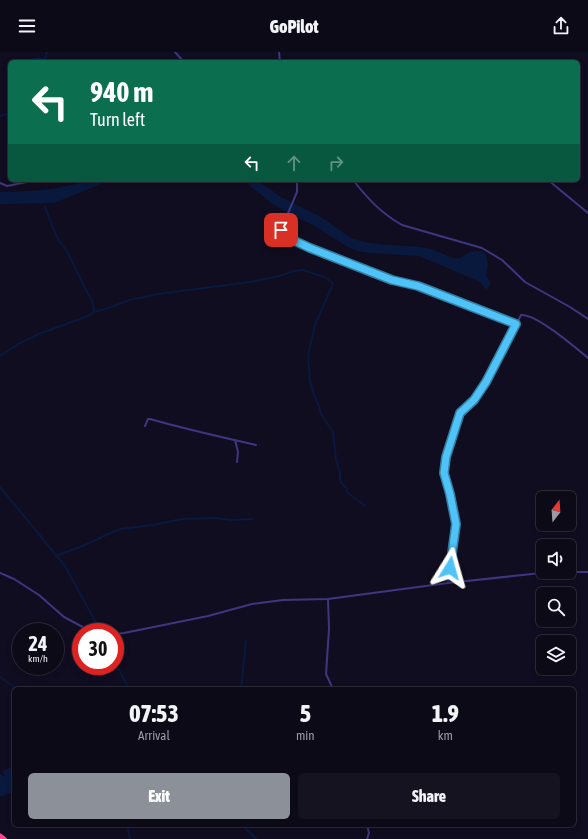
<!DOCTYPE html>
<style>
body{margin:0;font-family:"Asap Condensed",sans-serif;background:#161321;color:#f1f3f6;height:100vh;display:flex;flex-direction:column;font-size:15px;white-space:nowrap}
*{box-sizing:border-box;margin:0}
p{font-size:13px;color:#9a9aa2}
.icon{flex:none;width:22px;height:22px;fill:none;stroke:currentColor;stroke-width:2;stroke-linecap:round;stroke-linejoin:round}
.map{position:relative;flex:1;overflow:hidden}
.drawer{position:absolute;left:12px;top:635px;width:564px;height:140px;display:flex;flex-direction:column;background:#0d0a18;border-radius:6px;box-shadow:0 2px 6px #0003,0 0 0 1px #2d2b37}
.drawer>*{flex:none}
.top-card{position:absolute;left:8px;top:8px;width:572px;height:122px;border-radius:6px;box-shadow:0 2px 6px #0003,0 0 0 1px #2d2b37;background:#0b6e4f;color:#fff;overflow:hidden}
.needle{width:26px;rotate:17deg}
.tools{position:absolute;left:536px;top:439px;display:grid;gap:8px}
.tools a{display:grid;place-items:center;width:40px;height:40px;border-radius:6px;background:#0d0a18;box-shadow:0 2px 6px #0003,0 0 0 1px #2d2b37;font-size:20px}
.speed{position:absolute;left:12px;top:571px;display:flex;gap:8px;font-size:20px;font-weight:700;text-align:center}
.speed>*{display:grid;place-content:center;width:52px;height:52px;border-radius:50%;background:#0d0a18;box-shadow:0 2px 6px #0003,0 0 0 1px #2d2b37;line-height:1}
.speed small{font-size:10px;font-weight:400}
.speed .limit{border:6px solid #d22;background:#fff;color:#111}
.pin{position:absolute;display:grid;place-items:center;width:34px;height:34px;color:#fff;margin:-17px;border-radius:8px;box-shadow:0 2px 6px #0006}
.me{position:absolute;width:44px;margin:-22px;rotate:8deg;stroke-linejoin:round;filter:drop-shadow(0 0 3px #0008)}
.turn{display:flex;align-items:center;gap:14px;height:84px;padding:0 16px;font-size:18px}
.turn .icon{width:52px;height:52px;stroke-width:2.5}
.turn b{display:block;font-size:28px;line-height:34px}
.lanes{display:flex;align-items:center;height:38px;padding:0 16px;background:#0003;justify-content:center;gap:20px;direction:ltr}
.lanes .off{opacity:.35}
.eta{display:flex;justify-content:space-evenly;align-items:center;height:68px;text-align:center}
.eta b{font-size:24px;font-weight:800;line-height:28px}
.button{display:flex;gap:8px;margin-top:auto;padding:8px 16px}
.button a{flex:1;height:46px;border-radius:6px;background:#8c9099;color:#fff;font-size:16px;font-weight:800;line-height:46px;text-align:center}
.button a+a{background:#161321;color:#f1f3f6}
header{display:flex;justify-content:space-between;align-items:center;height:52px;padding:0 16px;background:#0d0a18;font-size:18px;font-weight:800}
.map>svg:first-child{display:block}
.water{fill:#09193d}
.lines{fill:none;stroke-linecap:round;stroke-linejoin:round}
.canal{stroke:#09193d;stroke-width:2}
.street{stroke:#3e3780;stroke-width:2}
.highway{stroke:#ff4794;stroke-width:5}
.route-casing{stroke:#337fa1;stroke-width:10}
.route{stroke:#4fc3f7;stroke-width:7}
</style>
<header><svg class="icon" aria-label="menu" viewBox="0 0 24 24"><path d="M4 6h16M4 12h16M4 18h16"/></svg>GoPilot<svg class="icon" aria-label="share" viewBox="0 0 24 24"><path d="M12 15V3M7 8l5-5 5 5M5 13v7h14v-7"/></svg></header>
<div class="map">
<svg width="588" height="787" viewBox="0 0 588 787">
<rect width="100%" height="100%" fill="#110d20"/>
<g class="water">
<path d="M89 128H111L54 151 0 152V140C31 140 59 138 89 128Z"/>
<path d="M243 128H257L281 145 321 165 351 186C374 195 401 192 426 196 437 198 447 205 458 207L470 200 478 199 484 200 486 203 488 214 486 223 491 232 486 238 481 231 476 228 419 204 371 201 357 199 348 195 313 173 294 164 271 151Z"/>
<polygon points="12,715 14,717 14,739 0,745 0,722 6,725 3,721 3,719"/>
</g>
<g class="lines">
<g class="canal">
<polyline points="45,7 47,0"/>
<path d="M29 10C36 4 44 7 51 10"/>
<polyline points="0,64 10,61"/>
<polyline points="94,260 108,256 130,248 158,242 250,230 279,224 294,219 303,218 324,225 332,230 333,232 315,273 308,303 310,329 314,343 319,354 321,362 333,380 336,407 340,421 340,429 346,436 348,441 365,454"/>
<polyline points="0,304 20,291 39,282 88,264 93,261 94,258 92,248 87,240 67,199 59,189 55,181 45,155"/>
<polyline points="0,435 65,514 101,580"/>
<polyline points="56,504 85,493 106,483 120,477 153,473 182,467 215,466 232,468 252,467"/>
<polyline points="115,610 129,637"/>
<polyline points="0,625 17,637"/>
<polyline points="241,637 246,589"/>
<polyline points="126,773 128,777 130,787"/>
<polyline points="242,773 256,787"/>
</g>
<g class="street">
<polyline points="175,0 184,10"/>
<polyline points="279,0 280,10"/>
<polyline points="306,10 315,8 322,10"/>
<polyline points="297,128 297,140 281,178 288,188 295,189 310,196 392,228 418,234 516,273"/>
<path d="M353 128C368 147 381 161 402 173L482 196 502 208 525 230 570 255 588 267"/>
<polyline points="548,128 588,161"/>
<polyline points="0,131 7,134 37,128"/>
<path d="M145 374 148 367H150C185 377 221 385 256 393"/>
<polyline points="235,388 238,400 237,410"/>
<polyline points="0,521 14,527 39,543 64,565 92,580"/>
<polyline points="448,531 551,520 588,520"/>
<polyline points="328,547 329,577 326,622 333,637"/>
<path d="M115 582 124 581 208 564 252 552 283 548 328 547 448 531 456 472 450 442 444 421 446 405 460 361 474 348 486 331 521 263C536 261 575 295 588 306"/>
<polyline points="367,787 369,781 367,773"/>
</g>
<polyline class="highway" points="0,784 4,787"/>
</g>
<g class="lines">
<defs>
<polyline id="route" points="281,178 288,188 295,189 310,196 392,228 418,234 516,272 486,330 474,348 460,361 446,405 444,421 450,442 456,472 450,516"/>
</defs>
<use href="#route" class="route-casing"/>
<use href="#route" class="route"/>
</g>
</svg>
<div class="tools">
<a><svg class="needle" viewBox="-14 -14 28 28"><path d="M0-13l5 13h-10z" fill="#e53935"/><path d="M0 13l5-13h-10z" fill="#9a9aa2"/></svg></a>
<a><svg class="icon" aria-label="sound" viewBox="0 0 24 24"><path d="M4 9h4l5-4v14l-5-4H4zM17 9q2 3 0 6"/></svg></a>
<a><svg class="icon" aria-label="search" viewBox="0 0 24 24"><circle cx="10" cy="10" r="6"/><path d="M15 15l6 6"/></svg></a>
<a><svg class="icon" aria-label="layers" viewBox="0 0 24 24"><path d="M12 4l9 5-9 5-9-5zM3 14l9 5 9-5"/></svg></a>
</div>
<div class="speed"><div>24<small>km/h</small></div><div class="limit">30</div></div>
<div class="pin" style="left:281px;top:178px;background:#d93025"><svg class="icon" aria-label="arrive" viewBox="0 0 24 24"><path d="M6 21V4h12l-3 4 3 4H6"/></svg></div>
<svg class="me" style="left:450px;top:516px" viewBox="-20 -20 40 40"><path d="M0-17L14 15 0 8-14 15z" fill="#4fc3f7" stroke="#fff" stroke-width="4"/></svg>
<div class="top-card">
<div class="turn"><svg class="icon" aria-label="left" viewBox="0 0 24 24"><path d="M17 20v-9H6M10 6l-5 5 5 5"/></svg><div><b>940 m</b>Turn left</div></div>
<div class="lanes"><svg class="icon" aria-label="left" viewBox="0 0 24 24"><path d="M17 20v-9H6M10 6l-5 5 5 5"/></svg><svg class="icon off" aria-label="ahead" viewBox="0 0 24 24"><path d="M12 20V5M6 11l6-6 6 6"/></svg><svg class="icon off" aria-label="right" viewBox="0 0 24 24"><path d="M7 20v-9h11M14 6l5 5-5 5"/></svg></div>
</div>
<section class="drawer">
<div class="eta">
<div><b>07:53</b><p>Arrival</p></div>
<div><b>5</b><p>min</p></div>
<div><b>1.9</b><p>km</p></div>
</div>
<div class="button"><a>Exit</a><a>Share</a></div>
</section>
</div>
